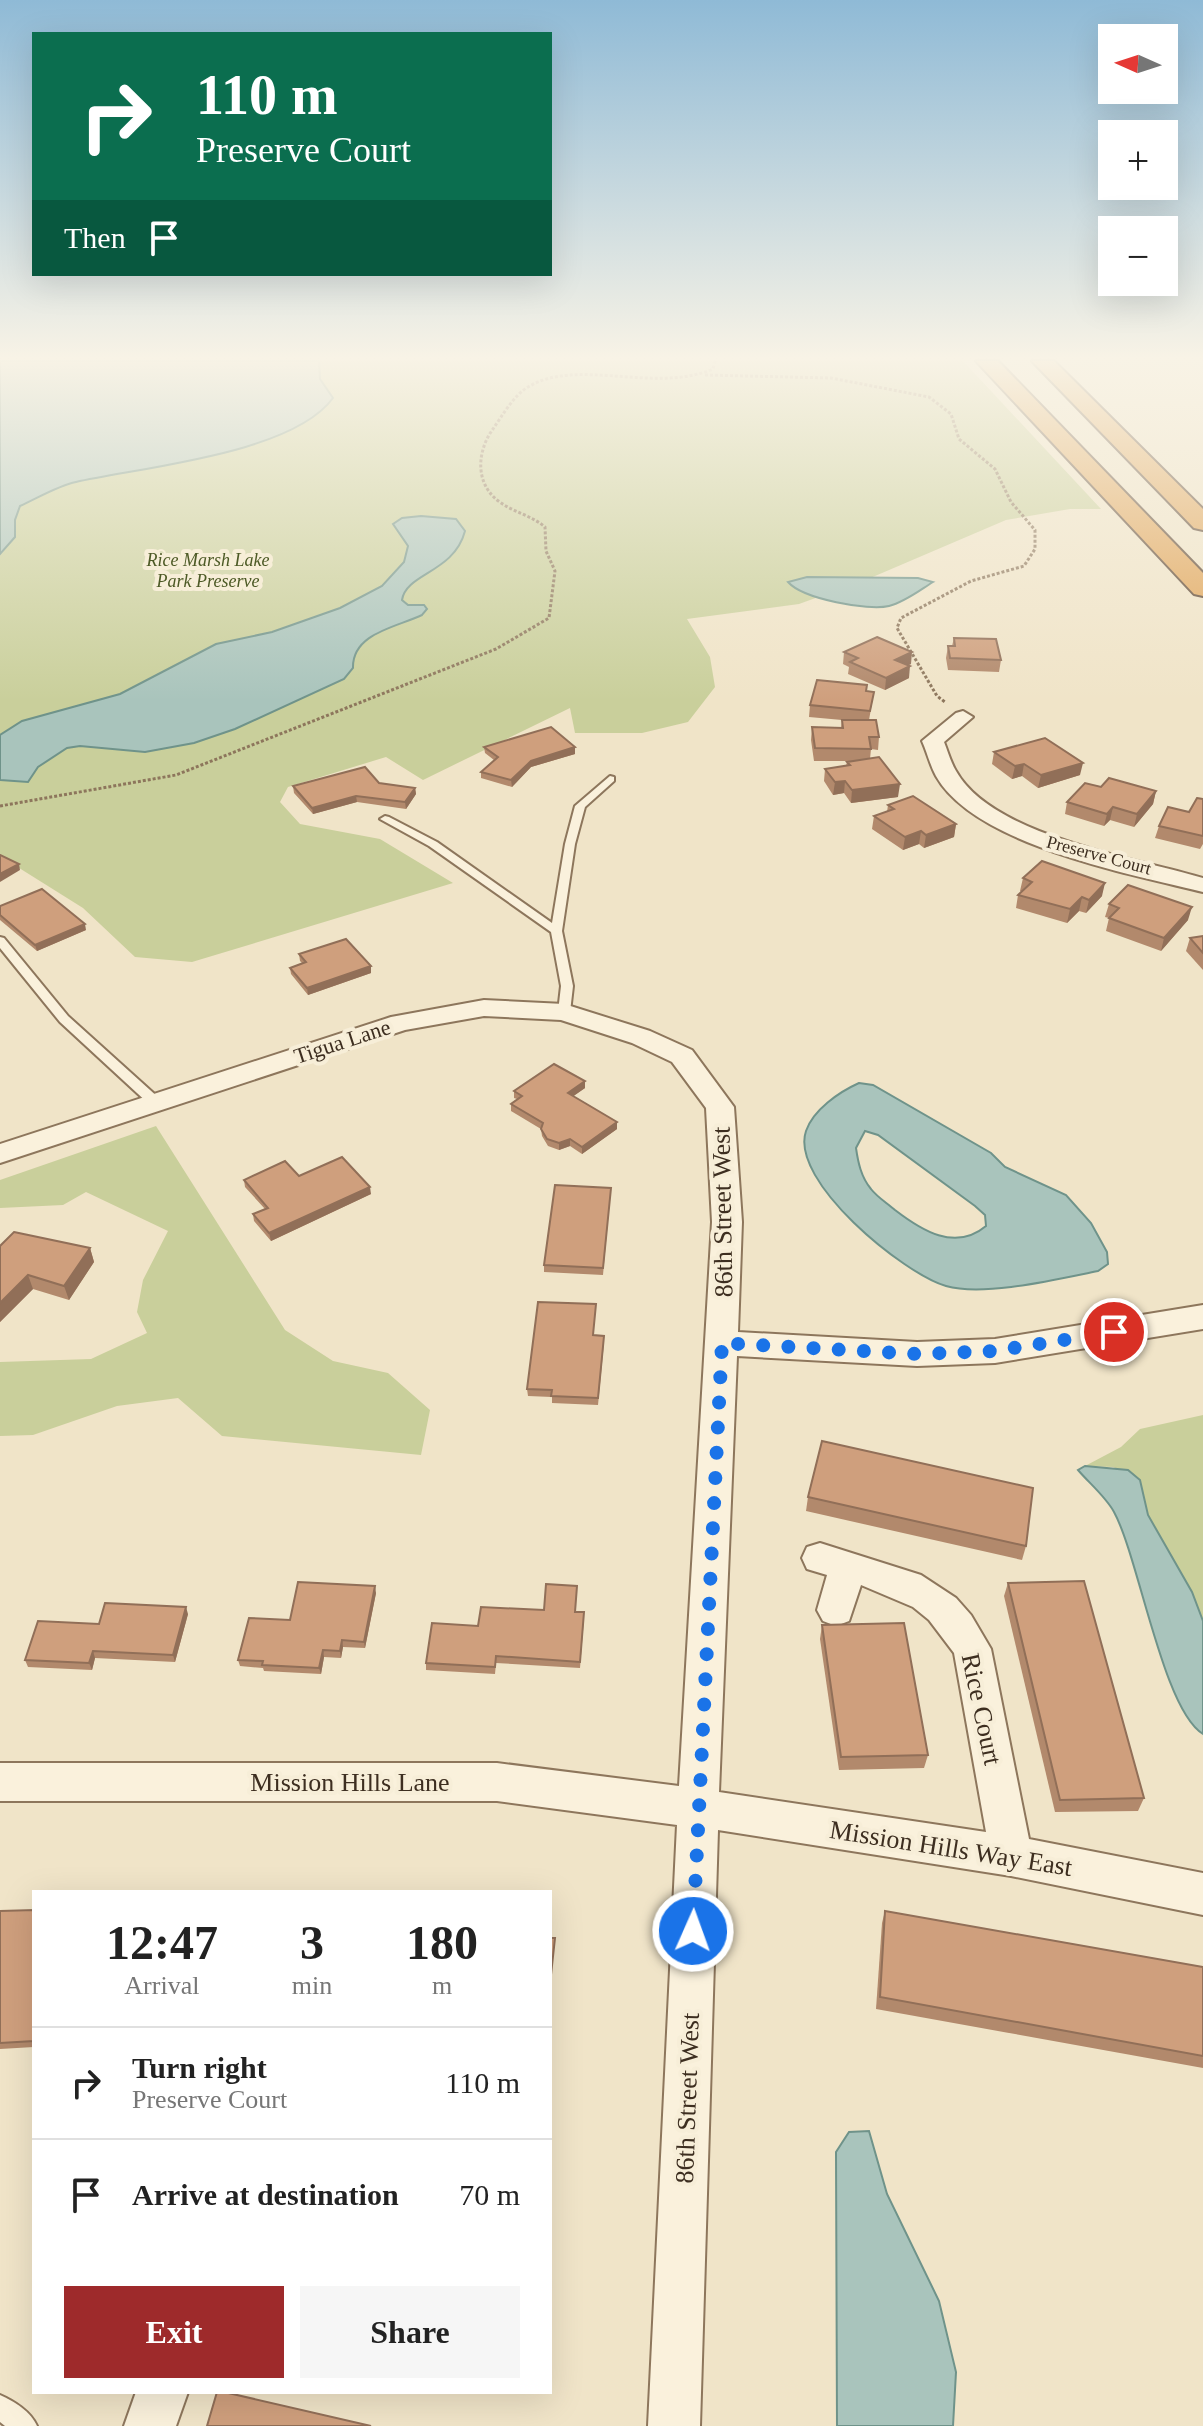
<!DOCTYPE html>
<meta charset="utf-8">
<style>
body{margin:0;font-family:"Times New Roman",serif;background:#f6f6f6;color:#222;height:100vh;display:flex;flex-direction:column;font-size:30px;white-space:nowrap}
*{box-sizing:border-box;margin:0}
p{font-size:26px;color:#767676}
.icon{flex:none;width:44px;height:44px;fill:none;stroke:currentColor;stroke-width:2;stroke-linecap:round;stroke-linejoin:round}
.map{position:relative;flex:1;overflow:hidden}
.panel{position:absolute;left:32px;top:1890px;width:520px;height:504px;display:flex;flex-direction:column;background:#fff;border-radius:0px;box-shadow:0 8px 32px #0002}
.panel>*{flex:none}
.banner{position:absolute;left:32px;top:32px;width:520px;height:244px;border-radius:0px;box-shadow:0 8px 32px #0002;background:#0b6e4f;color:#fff;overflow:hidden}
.needle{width:52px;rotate:273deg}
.fabs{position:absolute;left:1098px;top:24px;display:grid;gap:16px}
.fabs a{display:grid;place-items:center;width:80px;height:80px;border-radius:0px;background:#fff;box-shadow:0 8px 32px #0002;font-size:40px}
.pin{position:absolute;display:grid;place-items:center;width:68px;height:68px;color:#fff;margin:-34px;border:4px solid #fff;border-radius:50%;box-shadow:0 2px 8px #0007}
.me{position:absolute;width:88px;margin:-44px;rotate:2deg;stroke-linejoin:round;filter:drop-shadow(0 0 6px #0008)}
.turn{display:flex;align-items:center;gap:28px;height:168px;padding:0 32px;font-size:36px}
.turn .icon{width:104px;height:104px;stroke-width:2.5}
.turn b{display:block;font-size:56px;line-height:68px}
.then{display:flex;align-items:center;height:76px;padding:0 32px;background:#0003;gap:16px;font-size:30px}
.eta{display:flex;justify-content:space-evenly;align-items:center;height:136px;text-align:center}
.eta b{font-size:48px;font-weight:700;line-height:56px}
.button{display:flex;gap:16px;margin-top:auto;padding:16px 32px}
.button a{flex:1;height:92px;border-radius:0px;background:#9e2a2b;color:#fff;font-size:32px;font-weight:700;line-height:92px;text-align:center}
.button a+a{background:#f6f6f6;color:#222}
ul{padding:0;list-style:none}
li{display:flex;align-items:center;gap:24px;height:112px;padding:0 32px;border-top:2px solid #e0e0e0}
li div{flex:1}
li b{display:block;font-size:30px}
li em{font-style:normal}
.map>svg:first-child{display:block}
.green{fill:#c9cf9b}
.water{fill:#a9c4bc;stroke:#6f938a;stroke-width:2;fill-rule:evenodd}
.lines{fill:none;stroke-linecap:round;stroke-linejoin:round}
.lane-casing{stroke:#8d765c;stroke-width:4}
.street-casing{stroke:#8d765c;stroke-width:4}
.highway-casing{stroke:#5b4430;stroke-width:4}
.path{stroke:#8d765c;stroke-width:3;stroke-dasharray:3 2;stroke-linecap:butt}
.lane{fill:#faf1dc;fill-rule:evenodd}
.street{fill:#faf1dc;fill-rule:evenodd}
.highway{fill:#e0a458;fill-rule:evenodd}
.wall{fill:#b2896c}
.shaded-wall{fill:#916f58}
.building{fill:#cf9f7d;stroke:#916f58;stroke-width:2}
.route{stroke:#1a73e8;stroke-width:14;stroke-dasharray:0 25.2}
.labels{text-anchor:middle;stroke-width:8;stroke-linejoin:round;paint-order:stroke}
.far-park-label{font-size:18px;font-style:italic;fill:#4d5a26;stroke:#f7eed8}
.far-street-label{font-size:18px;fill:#3d2e20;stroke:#f7eed8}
.street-label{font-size:22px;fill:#3d2e20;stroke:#f7eed8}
.near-street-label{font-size:26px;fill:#3d2e20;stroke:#f7eed8}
</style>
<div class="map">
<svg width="1203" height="2426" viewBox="0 0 1203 2426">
<rect width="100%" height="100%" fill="#f0e4c8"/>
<g class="green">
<polygon points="0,361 963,361 1101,509 1070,509 1006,520 868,579 799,604 687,619 710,657 715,687 688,722 642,733 575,733 570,708 423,780 386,757 288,787 280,802 300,824 380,839 453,883 192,962 135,957 83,908 0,856"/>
<polygon points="156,1126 285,1330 333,1361 388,1373 430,1410 421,1455 222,1436 178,1398 117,1406 33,1435 0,1436 0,1362 91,1359 147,1333 137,1312 143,1280 168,1231 86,1192 63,1205 0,1208 0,1180"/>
<polygon points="1203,1415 1203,1621 1192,1592 1148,1515 1140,1480 1113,1467 1085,1466 1121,1447 1140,1429"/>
</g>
<g class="water">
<path d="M0 361H319L320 379 333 398C292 454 142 467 76 482 57 486 38 498 20 506L15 520V537L0 554Z"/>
<path d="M421 516 456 519 465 531C454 573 406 573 402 600L408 605H424L427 609 422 615C397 627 352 633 353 668L344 679 235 729 194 743 145 752 80 746 67 748 38 767 28 782 0 780V735L22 721 120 694 216 644 272 632 340 608 382 586 404 562 408 546 393 524 402 518Z"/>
<path d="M807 577 918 578 933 582C920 590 905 602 889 606 868 611 803 599 788 582Z"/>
<path d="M859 1083 873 1085 991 1153 1005 1167 1066 1195 1091 1223 1107 1252 1108 1264 1098 1271C1058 1279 984 1297 946 1286 904 1274 789 1181 806 1131 813 1110 839 1092 859 1083ZM865 1131 878 1135 975 1206 985 1215 986 1226C955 1252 921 1230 895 1210 887 1203 877 1197 871 1189 861 1177 858 1162 856 1148Z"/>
<path d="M1085 1466 1128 1470 1140 1480 1148 1515 1192 1592 1203 1621V1734C1163 1710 1139 1558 1114 1512 1106 1497 1089 1483 1078 1470Z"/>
<polygon points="869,2131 887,2194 939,2301 956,2372 953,2426 837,2426 836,2152 849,2132"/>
</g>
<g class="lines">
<defs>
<g id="lane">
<polygon points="610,776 614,777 614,781 585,807 575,844 562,931 573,986 570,1012 564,1016 558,1012 561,986 551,932 429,846 380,819 385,816 389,817 437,842 552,923 565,844 575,806"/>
<polygon points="0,937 4,938 68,1016 160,1099 162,1102 160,1105 150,1105 60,1022 0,948"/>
<path d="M0 2395C14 2401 31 2412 37 2426H5L0 2422Z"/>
</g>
<g id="street">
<path d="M963 711 973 717 944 742C948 752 951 763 956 771 992 836 1136 858 1203 878V892C1130 874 975 845 936 776 930 765 927 752 922 741L956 713Z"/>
<polygon points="484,1000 564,1004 650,1031 692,1050 734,1107 742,1222 738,1332 917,1342 995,1339 1203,1305 1203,1329 995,1363 917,1366 737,1356 719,1792 986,1832 954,1653 929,1620 913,1607 861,1585 849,1621 836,1626 823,1621 817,1610 827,1575 807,1569 802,1558 807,1547 820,1543 921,1575 956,1598 971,1615 991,1649 1029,1839 1203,1873 1203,1915 1011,1876 718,1830 700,2426 648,2426 677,1825 497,1801 0,1801 0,1763 497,1763 679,1786 712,1222 706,1108 672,1062 632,1043 561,1020 484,1016 405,1030 0,1163 0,1144 391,1017"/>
<polygon points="136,2392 188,2392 176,2426 124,2426"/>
</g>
<g id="highway">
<polygon points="976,361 998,361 1203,573 1203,596 1194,594"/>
<polygon points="1032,361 1054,361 1203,509 1203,530 1194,528"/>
</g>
</defs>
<use href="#lane" class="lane-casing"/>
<use href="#street" class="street-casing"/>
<use href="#highway" class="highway-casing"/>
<g class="path">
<polyline points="705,375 831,378 929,397 951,414 959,439 995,469 1011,502 1035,530 1035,549 1024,566 971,581 901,618 897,628 937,696 945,702"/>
<path d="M0 806 176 775 496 649 549 618 555 571 546 551 545 527C531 515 512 512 497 500 475 482 477 451 493 429 502 416 514 395 528 387 577 357 654 394 713 369L715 361"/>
</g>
<use href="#lane" class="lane"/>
<use href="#street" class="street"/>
<use href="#highway" class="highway"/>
</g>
<g class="wall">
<polygon points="954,638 1001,660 999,672 948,670 946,658 948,646 952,646"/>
<polygon points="844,652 911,664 908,665 909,678 885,690 848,674 849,667 843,664"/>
<polygon points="866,691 874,692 869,720 879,737 878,750 871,749 870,759 898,797 851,803 844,793 833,795 824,781 825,769 846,766 847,762 849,761 814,761 811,740 812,727 841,728 842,720 809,717 810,705"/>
<polygon points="484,747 575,754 531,767 512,787 481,778 481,772 494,760 485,753"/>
<polygon points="994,752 1080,775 1038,788 1022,776 1012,779 992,764"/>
<polygon points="379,783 415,788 416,794 406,809 357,802 313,814 294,793 293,786"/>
<polygon points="1101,787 1156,791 1153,804 1134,827 1110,820 1104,826 1065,814 1067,802"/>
<polygon points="1203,799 1203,844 1200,849 1155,838 1159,826 1189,812"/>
<polygon points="888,805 956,824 954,837 924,848 919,844 903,850 872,829 874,816 887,812"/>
<polygon points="1023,878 1102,896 1086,913 1079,911 1067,923 1016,908 1018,895 1022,892 1020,891"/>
<polygon points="1109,904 1188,920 1161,951 1106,931 1109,918 1105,917"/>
<polygon points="0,906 86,930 37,951 0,920"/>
<polygon points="1203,936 1203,970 1186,951 1190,938"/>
<polygon points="299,954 371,966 371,973 308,995 291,974 290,968 302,963 300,961"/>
<polygon points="585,1081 585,1088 573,1096 617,1122 617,1129 582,1154 570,1146 559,1150 548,1146 542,1136 541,1129 511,1111 511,1104 517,1099 514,1098 514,1091"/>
<polygon points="299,1176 371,1194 271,1241 254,1221 253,1214 265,1209 245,1187 244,1180"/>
<polygon points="611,1188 603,1275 544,1272 544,1265"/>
<polygon points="0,1246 90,1248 94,1262 69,1300 33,1289 0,1322"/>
<polygon points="594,1335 604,1343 598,1405 552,1403 552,1397 528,1396 527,1389"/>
<polygon points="808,1497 1026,1546 1022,1560 806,1511"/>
<polygon points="1008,1583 1144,1798 1138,1811 1055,1812 1004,1596"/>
<polygon points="577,1586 575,1612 584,1619 580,1668 496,1663 495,1674 426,1670 426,1663 478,1626 544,1610"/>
<polygon points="376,1593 365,1648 343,1647 341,1658 324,1657 321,1674 264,1671 263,1668 240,1666 238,1660 290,1620"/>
<polygon points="188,1614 175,1662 95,1658 92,1670 28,1667 25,1660 99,1624"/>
<polygon points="822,1625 928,1755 924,1768 839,1770 820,1639"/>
<polygon points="34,1910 34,2047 0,2049 0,1911"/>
<polygon points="885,1911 1203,1967 1203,2068 876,2009 882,1923"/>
</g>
<g class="shaded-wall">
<polygon points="912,652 911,664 894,672 895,660"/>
<polygon points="910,666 909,678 885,690 886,678"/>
<polygon points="575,747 575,754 531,767 512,787 511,780 531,761"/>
<polygon points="1083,763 1080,775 1038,788 1041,775"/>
<polygon points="1024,764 1022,776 1012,779 1015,766"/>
<polygon points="845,781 844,793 833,795 835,782"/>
<polygon points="900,784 898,797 851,803 852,790"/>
<polygon points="415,788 416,794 406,809 405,802"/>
<polygon points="1156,791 1153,804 1134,827 1137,814"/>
<polygon points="356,796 357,802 313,814 312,808"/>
<polygon points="1113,807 1110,820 1104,826 1107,814"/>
<polygon points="956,824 954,837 924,848 926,835"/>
<polygon points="921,831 919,844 903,850 905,837"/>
<polygon points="19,864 20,870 0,882 0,874"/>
<polygon points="1105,883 1102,896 1086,913 1089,900"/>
<polygon points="1082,897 1079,911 1067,923 1070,909"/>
<polygon points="1192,907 1188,920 1161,951 1164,938"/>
<polygon points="85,924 86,930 37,951 35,945"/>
<polygon points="371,966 371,973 308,995 307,988"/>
<polygon points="585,1081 585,1088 568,1100 568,1093"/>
<polygon points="617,1122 617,1129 582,1154 582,1147"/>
<polygon points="570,1139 570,1146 559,1150 559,1143"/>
<polygon points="370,1187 371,1194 271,1241 269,1233"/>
<polygon points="90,1248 94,1262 69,1300 64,1286"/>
<polygon points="28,1275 33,1289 0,1322 0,1303"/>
<polygon points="375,1586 376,1593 365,1648 364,1642"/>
<polygon points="186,1607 188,1614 175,1662 173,1655"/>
<polygon points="342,1640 343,1647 341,1658 340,1651"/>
<polygon points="323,1650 324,1657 321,1674 319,1668"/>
<polygon points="93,1651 95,1658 92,1670 89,1663"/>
</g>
<g class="building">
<polygon points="877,637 912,652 895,660 910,666 886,678 850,662 858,658 844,652"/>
<polygon points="954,638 996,639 1001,660 950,658 948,646 955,646"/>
<polygon points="817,680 867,685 866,691 874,692 870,711 810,705"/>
<polygon points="842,720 876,720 879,737 869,737 871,749 815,748 812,727 843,728"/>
<polygon points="551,727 575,747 531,761 511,780 481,772 498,757 484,747"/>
<polygon points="1045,738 1083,763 1041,775 1024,764 1015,766 994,752"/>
<polygon points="879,757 900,784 852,790 845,781 835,782 825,769 850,765 847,762"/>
<polygon points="365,767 379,783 415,788 405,802 356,796 312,808 293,786"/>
<polygon points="1109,778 1156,791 1137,814 1113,807 1107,814 1067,802 1085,783 1101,787"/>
<polygon points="913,796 956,824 926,835 921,831 905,837 874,816 894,809 888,805"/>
<polygon points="1197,798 1203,799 1203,836 1159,826 1168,807 1189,812"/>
<polygon points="0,855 19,864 0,874"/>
<polygon points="1042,861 1105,883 1089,900 1082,897 1070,909 1018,895 1032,882 1023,878"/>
<polygon points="1128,885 1192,907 1164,938 1109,918 1119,908 1109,904"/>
<polygon points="42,889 85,924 35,945 0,915 0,906"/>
<polygon points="1203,936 1203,953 1190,938"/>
<polygon points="346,939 371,966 307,988 290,968 306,962 299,954"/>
<polygon points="554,1064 585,1081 568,1093 617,1122 582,1147 570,1139 559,1143 547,1139 541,1129 543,1123 511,1104 522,1096 514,1091"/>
<polygon points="342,1157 370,1187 269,1233 253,1214 268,1208 244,1180 285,1161 299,1176"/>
<polygon points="555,1185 611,1188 603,1268 544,1265"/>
<polygon points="14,1232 90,1248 64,1286 28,1275 0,1303 0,1246"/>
<polygon points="538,1302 596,1304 593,1335 604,1336 598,1398 551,1396 552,1390 527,1389"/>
<polygon points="822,1441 1033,1488 1026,1546 808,1497"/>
<polygon points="1084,1581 1144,1798 1060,1800 1008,1583"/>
<polygon points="298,1582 375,1586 364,1642 342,1640 340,1651 323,1650 319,1668 262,1665 263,1661 238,1660 249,1618 290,1620"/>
<polygon points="546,1584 577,1586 575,1612 584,1612 580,1662 496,1656 495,1667 426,1663 432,1623 478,1626 481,1607 544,1610"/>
<polygon points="105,1603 186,1607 173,1655 93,1651 89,1663 25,1660 38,1621 99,1624"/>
<polygon points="904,1623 928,1755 841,1757 822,1625"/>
<polygon points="34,1910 34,2041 0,2043 0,1911"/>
<polygon points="885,1911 1203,1967 1203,2056 880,1997"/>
<polygon points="550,1938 555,1938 550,1984"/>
<polygon points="217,2392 224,2392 371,2426 207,2426"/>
</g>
<linearGradient id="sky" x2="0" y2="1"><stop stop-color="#8fbad6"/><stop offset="0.51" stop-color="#f8f3e6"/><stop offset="1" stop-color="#f8f3e6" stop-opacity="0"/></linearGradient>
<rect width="1203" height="701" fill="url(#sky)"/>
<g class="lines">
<polyline class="route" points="693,1931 722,1343 917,1354 995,1351 1114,1332"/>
</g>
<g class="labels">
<g class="far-park-label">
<text x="208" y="566">Rice Marsh Lake<tspan x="208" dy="21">Park Preserve</tspan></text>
</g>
<g class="far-street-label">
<text transform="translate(1099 855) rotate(15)" y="6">Preserve Court</text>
</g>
<g class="street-label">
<text transform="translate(342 1041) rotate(-18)" y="8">Tigua Lane</text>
</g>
<g class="near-street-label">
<text transform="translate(722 1212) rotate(-91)" y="9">86th Street West</text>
<text transform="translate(982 1709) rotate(78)" y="9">Rice Court</text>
<text x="350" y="1791">Mission Hills Lane</text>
<text transform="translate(951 1848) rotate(9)" y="9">Mission Hills Way East</text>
<text transform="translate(687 2098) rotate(-88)" y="9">86th Street West</text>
</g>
</g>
</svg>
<div class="fabs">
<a><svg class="needle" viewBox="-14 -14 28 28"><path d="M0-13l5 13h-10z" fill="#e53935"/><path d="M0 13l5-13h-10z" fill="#767676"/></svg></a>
<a>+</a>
<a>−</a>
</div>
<div class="pin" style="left:1114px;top:1332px;background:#d93025"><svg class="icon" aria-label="arrive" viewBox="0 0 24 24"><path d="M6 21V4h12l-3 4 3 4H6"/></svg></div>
<svg class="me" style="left:693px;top:1931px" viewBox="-20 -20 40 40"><circle r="17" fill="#1a73e8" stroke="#fff" stroke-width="3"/><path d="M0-11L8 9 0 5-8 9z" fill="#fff"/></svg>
<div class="banner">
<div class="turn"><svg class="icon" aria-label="right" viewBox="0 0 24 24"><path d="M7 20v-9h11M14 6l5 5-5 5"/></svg><div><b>110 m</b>Preserve Court</div></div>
<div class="then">Then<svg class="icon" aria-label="arrive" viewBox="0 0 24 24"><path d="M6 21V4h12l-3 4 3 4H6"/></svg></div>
</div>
<section class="panel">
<div class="eta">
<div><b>12:47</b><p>Arrival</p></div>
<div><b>3</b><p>min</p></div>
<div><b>180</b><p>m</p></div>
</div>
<ul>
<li><svg class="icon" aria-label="right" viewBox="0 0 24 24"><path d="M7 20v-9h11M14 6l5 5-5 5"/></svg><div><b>Turn right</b><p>Preserve Court</p></div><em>110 m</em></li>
<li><svg class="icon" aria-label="arrive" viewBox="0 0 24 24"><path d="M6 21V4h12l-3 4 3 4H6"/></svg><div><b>Arrive at destination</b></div><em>70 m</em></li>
</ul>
<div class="button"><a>Exit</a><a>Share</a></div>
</section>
</div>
